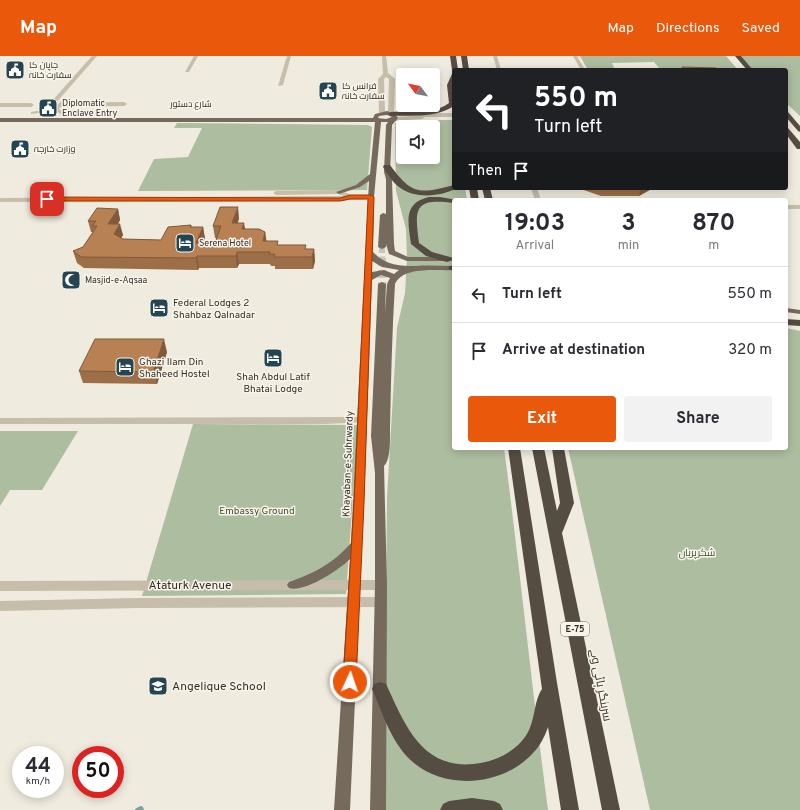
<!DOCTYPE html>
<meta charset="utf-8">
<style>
body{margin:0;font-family:Overpass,Cairo,sans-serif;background:#f2f2f3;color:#2b2b33;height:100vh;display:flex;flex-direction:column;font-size:15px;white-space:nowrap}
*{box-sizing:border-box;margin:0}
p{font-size:13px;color:#7c7c81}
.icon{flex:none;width:22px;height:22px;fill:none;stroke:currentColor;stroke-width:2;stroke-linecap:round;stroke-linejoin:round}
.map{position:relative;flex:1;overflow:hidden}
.sheet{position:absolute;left:452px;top:142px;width:336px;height:252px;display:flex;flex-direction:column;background:#fff;border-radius:4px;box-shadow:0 2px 10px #0003}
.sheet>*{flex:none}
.top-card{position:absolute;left:452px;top:12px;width:336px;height:122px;border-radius:4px;box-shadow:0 2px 10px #0003;background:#202124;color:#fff;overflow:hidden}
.needle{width:26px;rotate:302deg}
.buttons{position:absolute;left:396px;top:12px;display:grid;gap:8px}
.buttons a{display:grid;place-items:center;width:44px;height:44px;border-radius:4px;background:#fff;box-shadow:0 2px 10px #0003;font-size:20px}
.speed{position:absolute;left:12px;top:690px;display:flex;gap:8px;font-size:20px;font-weight:700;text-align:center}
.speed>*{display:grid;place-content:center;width:52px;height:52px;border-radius:50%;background:#fff;box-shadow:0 2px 10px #0003;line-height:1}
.speed small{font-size:10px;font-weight:400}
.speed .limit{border:6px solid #d22;background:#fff;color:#111}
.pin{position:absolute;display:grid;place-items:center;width:34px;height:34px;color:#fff;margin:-17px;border-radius:8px;box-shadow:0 2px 6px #0006}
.me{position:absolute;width:44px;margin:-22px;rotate:3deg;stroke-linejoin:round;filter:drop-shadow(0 0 3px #0008)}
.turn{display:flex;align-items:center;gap:14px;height:84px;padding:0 16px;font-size:18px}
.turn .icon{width:52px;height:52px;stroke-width:2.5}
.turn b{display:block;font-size:28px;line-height:34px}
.then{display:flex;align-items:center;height:38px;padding:0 16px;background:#0003;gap:8px;font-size:15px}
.eta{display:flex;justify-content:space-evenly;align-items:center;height:68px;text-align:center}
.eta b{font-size:24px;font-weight:700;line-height:28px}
.primary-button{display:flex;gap:8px;margin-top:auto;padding:8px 16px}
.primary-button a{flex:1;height:46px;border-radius:4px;background:#ea580c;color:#fff;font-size:16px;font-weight:700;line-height:46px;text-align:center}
.primary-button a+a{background:#f2f2f3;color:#2b2b33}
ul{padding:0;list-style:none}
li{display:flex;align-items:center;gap:12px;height:56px;padding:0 16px;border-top:1px solid #e1e1e2}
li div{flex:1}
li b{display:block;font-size:15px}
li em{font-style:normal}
header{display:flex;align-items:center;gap:24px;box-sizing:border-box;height:56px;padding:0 20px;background:#ea580c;color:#fff}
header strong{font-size:19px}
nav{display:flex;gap:22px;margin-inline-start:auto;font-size:14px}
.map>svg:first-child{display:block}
.green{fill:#adbda0;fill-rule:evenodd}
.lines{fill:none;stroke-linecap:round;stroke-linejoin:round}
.stream{stroke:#809fa9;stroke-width:4}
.major-tunnel-far1{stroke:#cac5ba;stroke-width:6;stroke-dasharray:6 3.5;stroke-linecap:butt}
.major-tunnel{stroke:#cac5ba;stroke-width:8;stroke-dasharray:8 4;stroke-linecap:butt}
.minor{fill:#c6bdab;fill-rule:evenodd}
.major{fill:#756a5c;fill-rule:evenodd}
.highway{fill:#554c42;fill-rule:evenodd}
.wall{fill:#9d6f48}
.shaded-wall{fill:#805a3b}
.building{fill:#b78154;stroke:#805a3b}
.route{fill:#ea580c;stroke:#983908}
.labels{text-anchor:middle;stroke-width:3;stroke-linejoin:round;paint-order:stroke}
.far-poi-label{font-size:9px;fill:#352f29;stroke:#f7f4ea;text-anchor:start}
.far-street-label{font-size:9px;fill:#352f29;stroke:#f7f4ea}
.shield{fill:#f7f4ea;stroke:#6f6a63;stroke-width:1}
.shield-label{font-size:9px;font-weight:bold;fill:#352f29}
.poi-label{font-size:10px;fill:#352f29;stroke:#f7f4ea;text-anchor:start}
.street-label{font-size:10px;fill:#352f29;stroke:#f7f4ea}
.park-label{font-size:10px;fill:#3e5030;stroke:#f7f4ea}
.near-street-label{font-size:12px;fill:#352f29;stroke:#f7f4ea}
.near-poi-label{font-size:12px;fill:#352f29;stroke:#f7f4ea;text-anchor:start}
</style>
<header>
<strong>Map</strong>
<nav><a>Map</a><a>Directions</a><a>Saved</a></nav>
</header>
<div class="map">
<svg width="800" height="754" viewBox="0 0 800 754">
<rect width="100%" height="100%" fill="#efebde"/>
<g class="green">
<polygon points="580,0 726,0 738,14 661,14 654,6 612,7 615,14 588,14"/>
<polygon points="738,0 800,0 800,60 786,47 786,14 753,14"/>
<path d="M407 64H454V132H465L467 144H454V392H504C520 513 532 634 548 754H384L387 441 397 272 405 237 407 203 406 173 396 135 395 67ZM403 71H433V101H403Z"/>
<polygon points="177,67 368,69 372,71 367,134 138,135 154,103 188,101 202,72 174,72"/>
<polygon points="786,272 800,275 800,754 650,754 568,392 786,392"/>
<polygon points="193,368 358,369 346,538 142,540"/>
<polygon points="0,375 78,375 42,434 10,434 0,450"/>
</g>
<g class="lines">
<polyline class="stream" points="137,754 141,752 142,754"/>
<polyline class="major-tunnel-far1" points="382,191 382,203"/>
<polyline class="major-tunnel" points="382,202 382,228"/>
<g class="minor">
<polygon points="92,0 97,0 48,56 31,58 31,56 44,54"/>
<polygon points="194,0 198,0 189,16 185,16"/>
<polygon points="287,0 291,0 283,29 278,30"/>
<polygon points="382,0 386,0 388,17 395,23 394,58 391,60 388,58 389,23 386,21 384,23 385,57 382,59 379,57 378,23 383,18"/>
<polygon points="493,0 497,0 501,14 497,14"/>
<polygon points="573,0 577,0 585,14 581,14"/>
<polygon points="63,43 66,45 64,47 124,46 127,48 124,50 61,51 59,53 65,57 62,59 53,53"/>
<polygon points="0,47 31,47 34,49 31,51 0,51"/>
<polygon points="416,57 454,57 454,61 425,61 422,63 394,65 391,63 394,61 414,60"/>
<polygon points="531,132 537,132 541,144 535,144"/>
<path d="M339 134 352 139H371L374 141C368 145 349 143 340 145L0 146V142L344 140 338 138 276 139 273 137 276 135Z"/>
<rect x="786" y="149" width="14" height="4"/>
<polygon points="362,361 367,364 365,366 326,368 0,368 0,362"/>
<polygon points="381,524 385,526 387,529 385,532 381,534 0,535 0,525"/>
<polygon points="380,541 384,542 386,546 384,550 380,551 138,552 0,555 0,545 138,542"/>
</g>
<g class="major">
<path d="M387 55 395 58 398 62 392 69 390 116 392 123 394 188 395 195 408 201H454V205H407L389 198 386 188V171V191L382 193 378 191 380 159 383 157 386 158V123L384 116 386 69 388 66H381L374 141 373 196C385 209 399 210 416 210 428 209 441 210 454 210V214C437 215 403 210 395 228 392 276 391 324 390 372 390 381 391 404 384 410L387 529 386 754H370L375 529V417L371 380 378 228 382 226 386 228 385 258 387 228 390 222 381 219 372 224 364 447 350 754H334L350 503C339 514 304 537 289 532L287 529 289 526C313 518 334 507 351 487L369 125 360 131 339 138 336 136 356 129 370 118 375 66H0V62H373L375 58ZM387 59 392 61 386 63 378 62 379 60ZM372 205 382 211 399 214 394 218 384 214 372 216Z"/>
<polygon points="786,252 800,254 800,258 786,256"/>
</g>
<g class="highway">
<polygon points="450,0 456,0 458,14 454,14 454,16 452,14"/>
<polygon points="461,0 467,0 469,14 463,14"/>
<polygon points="735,0 741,0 753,14 747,14"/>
<path d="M454 17V50C436 62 412 59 391 60L388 58 391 56C410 55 433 59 449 47L447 29 452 18Z"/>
<polygon points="786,55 788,56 800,70 800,76 798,75 786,61"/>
<polygon points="786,71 788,72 800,86 800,93 797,93 786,78"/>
<path d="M384 109H390C412 139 419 138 454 129V132H457C441 141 414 143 399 131 392 126 388 118 383 111Z"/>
<polygon points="469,132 477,132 479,144 471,144"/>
<polygon points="482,132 490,132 493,144 485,144"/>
<path d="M429 141H440L457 144H454V147C415 142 414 151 419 187L432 196 450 201 452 203 450 205 447 206 426 200 411 188C408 166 403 147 429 141Z"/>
<polygon points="454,209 454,215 450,214 448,212 450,210"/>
<polygon points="786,263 800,264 800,270 786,269"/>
<path d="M508 392H520L557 627 579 754H561L548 671C545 680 540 690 533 697 504 729 448 735 414 707 392 689 383 658 372 633L374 628 380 626 386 628C406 671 423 717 481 707 498 704 515 695 525 681 536 666 533 646 542 633Z"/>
<polygon points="532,392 544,392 557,455 560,447 552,392 564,392 574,447 562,477 620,754 602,754"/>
<polygon points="472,742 494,745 500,748 503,754 440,754 443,748 449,745"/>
</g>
</g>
<g class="wall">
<polygon points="578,132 653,132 639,140 601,140"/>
<polygon points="118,153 120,164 118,168 123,179 121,182 123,183 161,184 191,169 192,171 203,171 205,183 203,187 215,187 217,182 215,182 213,170 239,162 238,167 245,173 265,176 266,185 278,189 306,193 314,193 315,205 313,213 275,213 275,210 271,210 270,208 239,208 237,212 199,212 198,214 84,212 77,207 73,195 83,191 93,176 91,176 88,165"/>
<polygon points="167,296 157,328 83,327 79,315"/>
</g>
<g class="shaded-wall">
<polygon points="641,132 653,132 639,140"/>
<polygon points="238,151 239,162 234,178 232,167"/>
<polygon points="118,153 120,164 111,179 108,168"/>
<polygon points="244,167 246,178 242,173"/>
<polygon points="120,168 123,179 117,189 114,178"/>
<polygon points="203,171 205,183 198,199 196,187"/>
<polygon points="265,176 267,188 264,197 263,185"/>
<polygon points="314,193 315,205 313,213 312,201"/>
<polygon points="237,196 239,208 237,212 236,200"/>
<polygon points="197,200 199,212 198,214 196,202"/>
<polygon points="164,283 167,296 157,328 153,316"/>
</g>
<g class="building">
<polygon points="682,11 716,12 718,14 684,14"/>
<polygon points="220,151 238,151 232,167 244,167 242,173 259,173 265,176 263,185 278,185 277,189 306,189 305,193 314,193 312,201 274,201 275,198 269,198 270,196 237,196 236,200 197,200 196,202 81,201 73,195 83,191 97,170 92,170 96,165 88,165 97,152 118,153 108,168 120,168 114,178 123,183 161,184 168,171 191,169 190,171 203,171 196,187 215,187 221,170 213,170"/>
<polygon points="95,283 164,283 153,316 79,315"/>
</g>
<polygon class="route" points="350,139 371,139 374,141 364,447 356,626 354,630 350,632 345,630 343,626 354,447 368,143 350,143 340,145 47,145 44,143 47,141 340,142"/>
<defs>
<symbol id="civic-square" viewBox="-11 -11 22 22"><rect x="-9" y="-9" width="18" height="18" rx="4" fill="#244551" stroke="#f7f4ea"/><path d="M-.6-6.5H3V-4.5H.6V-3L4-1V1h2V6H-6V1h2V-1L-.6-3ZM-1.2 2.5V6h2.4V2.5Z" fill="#fff"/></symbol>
<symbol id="hotel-square" viewBox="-11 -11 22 22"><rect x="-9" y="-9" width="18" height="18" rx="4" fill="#244551" stroke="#f7f4ea"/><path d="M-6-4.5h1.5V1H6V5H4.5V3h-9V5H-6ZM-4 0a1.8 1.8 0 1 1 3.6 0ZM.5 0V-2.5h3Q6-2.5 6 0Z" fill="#fff"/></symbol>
<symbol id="mosque-square" viewBox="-11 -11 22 22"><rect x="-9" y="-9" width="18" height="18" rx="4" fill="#244551" stroke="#f7f4ea"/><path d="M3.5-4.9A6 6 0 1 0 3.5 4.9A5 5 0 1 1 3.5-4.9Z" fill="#fff"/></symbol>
<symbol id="school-square" viewBox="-11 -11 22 22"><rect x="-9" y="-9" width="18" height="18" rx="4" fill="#244551" stroke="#f7f4ea"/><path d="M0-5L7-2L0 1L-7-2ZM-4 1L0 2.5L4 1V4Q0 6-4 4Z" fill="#fff"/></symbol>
</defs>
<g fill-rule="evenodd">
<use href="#civic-square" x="4" y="3" width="22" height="22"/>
<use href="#civic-square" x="317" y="24" width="22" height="22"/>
<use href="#civic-square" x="37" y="41" width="22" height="22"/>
<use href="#civic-square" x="9" y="82" width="22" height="22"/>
<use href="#hotel-square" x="174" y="176" width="22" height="22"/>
<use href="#mosque-square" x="60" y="213" width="22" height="22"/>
<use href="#hotel-square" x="148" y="241" width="22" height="22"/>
<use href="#hotel-square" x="262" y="291" width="22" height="22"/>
<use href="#hotel-square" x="114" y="300" width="22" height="22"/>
<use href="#school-square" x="147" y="619" width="22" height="22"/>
</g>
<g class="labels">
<g class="far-poi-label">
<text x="29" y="12">جاپان کا<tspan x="29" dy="10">سفارت خانہ</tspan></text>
<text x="342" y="33">فرانس کا<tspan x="342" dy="10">سفارت خانہ</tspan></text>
<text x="62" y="50">Diplomatic<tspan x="62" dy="10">Enclave Entry</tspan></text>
<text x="34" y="96">وزارت خارجہ</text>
<text x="199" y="190">Serena Hotel</text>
<text x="85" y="227">Masjid-e-Aqsaa</text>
</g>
<g class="far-street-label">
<text x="191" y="51">شارع دستور</text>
</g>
<rect class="shield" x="561" y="566" width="28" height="14" rx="3"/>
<g class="shield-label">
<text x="575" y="576">E-75</text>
</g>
<g class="poi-label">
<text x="173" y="250">Federal Lodges 2<tspan x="173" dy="12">Shahbaz Qalnadar</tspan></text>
<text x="139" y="309">Ghazi Ilam Din<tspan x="139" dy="12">Shaheed Hostel</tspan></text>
<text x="273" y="324" text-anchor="middle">Shah Abdul Latif<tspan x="273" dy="12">Bhatai Lodge</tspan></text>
</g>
<g class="street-label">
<text transform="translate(347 408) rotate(-88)" y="4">Khayaban-e-Suhrwardy</text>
</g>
<g class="park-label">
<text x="257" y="458">Embassy Ground</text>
<text x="697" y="500">شکرپریاں</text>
</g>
<g class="near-street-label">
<text x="190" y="533">Ataturk Avenue</text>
<text transform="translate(601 629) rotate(79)" y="4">سرینگر ہائی وے</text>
</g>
<g class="near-poi-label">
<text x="172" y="634">Angelique School</text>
</g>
</g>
</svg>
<div class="buttons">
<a><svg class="needle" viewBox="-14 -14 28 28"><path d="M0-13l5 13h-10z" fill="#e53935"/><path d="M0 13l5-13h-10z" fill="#7c7c81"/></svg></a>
<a><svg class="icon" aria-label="sound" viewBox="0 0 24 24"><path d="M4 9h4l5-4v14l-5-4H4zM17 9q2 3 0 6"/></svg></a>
</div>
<div class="speed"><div>44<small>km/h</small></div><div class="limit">50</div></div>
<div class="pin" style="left:47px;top:143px;background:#d93025"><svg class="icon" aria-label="arrive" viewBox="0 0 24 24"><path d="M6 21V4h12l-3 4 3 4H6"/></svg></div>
<svg class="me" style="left:350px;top:626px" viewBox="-20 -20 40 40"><circle r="17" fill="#ea580c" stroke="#fff" stroke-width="3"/><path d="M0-11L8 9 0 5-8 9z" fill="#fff"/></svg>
<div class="top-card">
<div class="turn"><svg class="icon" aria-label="left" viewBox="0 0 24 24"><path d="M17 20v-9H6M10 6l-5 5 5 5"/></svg><div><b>550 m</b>Turn left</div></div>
<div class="then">Then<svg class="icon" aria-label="arrive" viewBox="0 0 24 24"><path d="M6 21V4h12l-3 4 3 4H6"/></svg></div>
</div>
<section class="sheet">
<div class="eta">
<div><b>19:03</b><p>Arrival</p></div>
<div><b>3</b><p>min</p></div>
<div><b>870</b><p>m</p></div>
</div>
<ul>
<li><svg class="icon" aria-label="left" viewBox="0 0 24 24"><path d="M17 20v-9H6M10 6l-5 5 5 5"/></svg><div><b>Turn left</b></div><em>550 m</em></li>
<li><svg class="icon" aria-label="arrive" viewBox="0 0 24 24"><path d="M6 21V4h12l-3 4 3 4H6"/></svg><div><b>Arrive at destination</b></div><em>320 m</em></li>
</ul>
<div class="primary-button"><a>Exit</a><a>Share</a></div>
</section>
</div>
